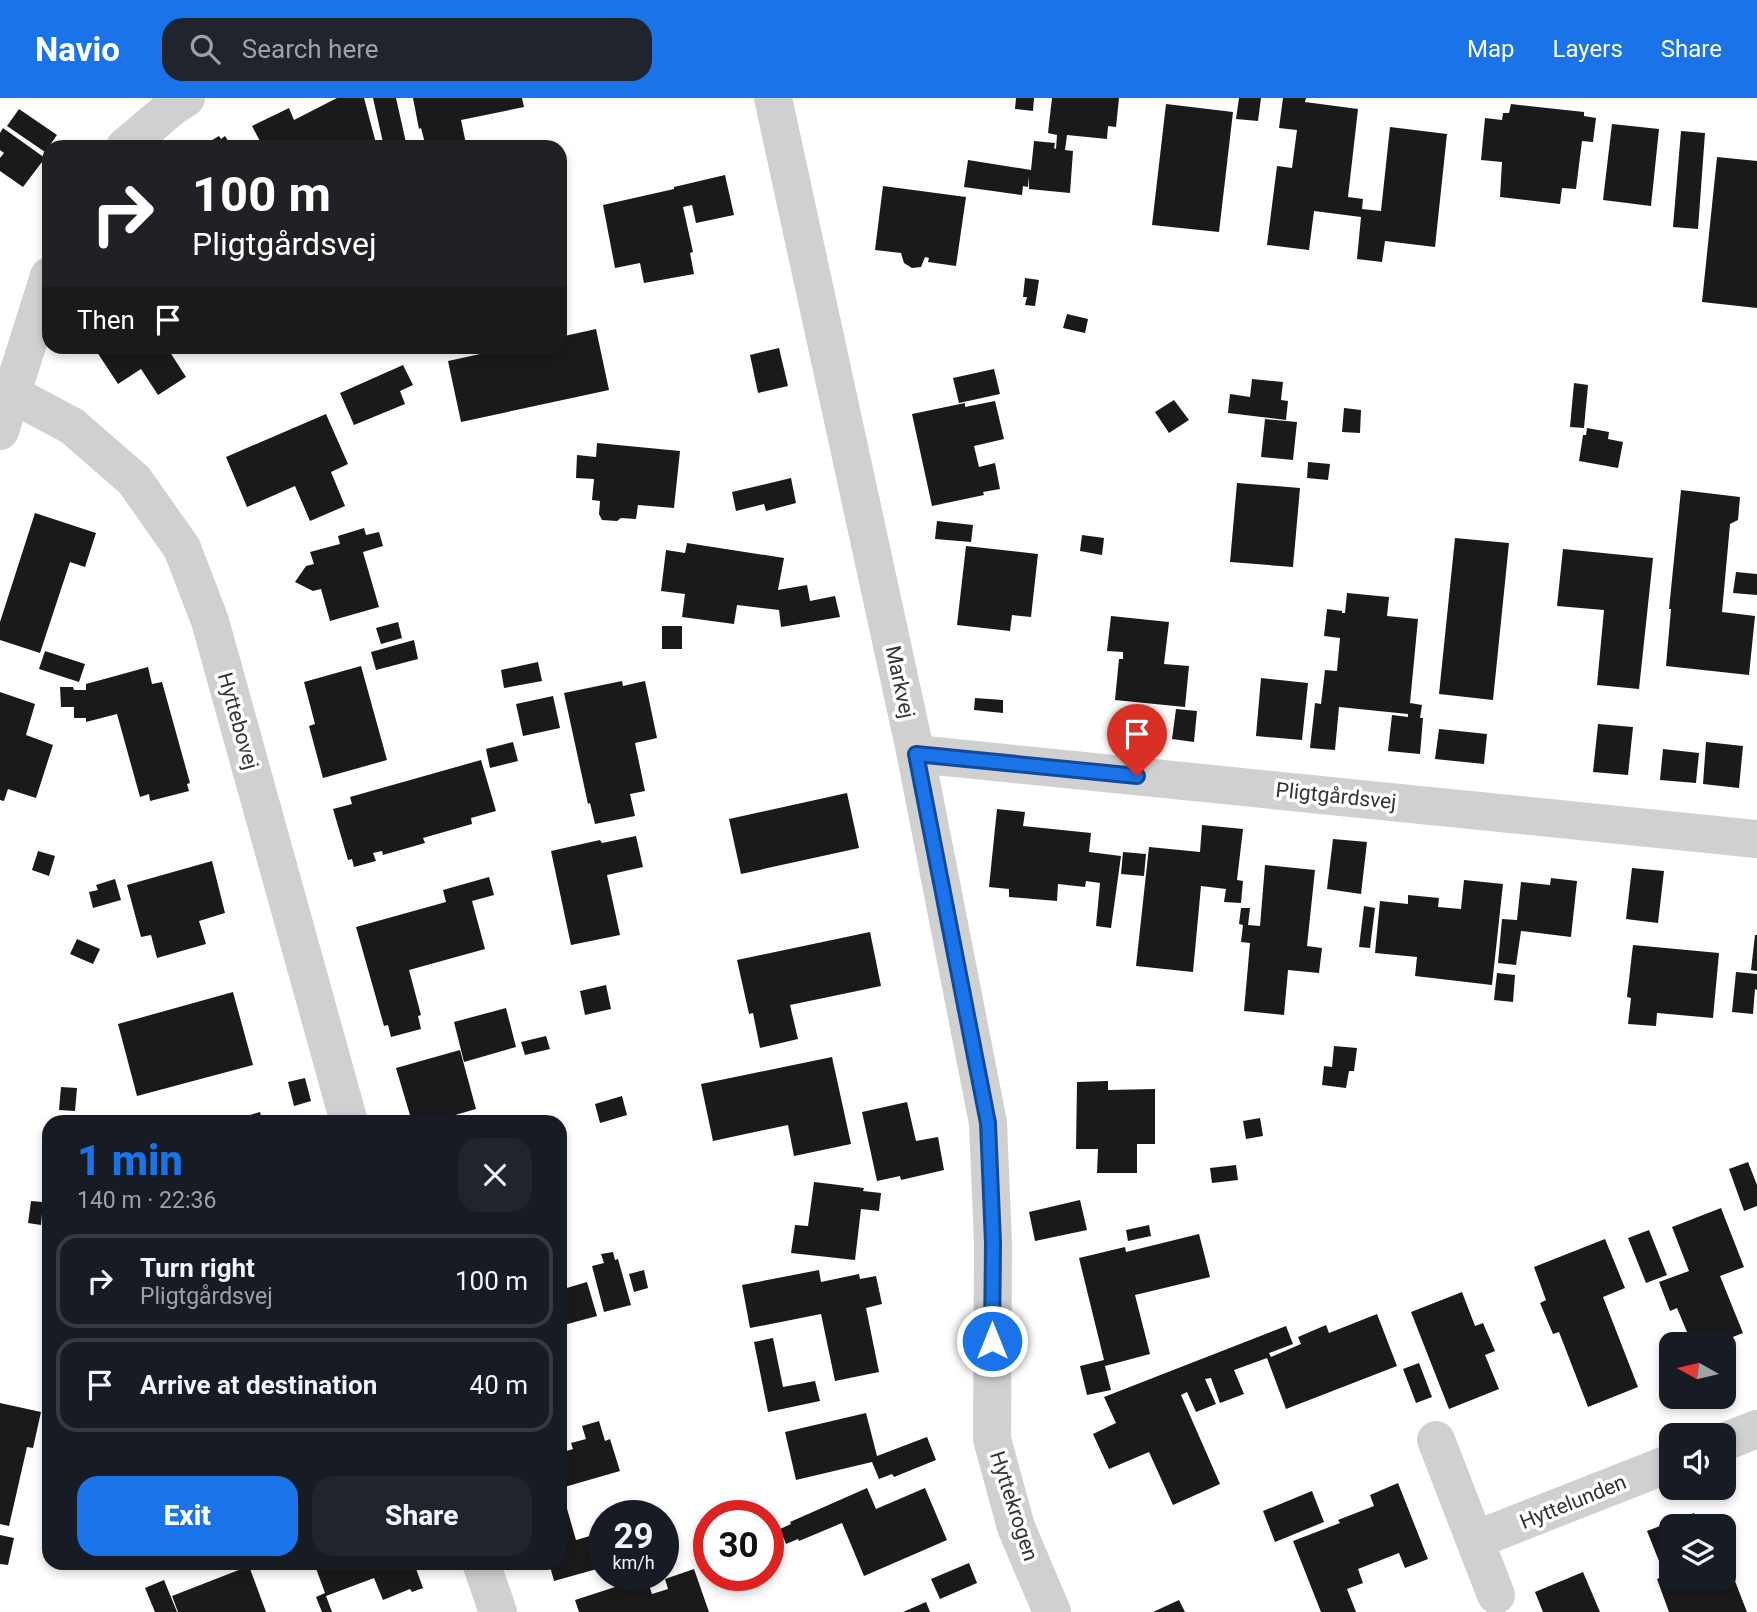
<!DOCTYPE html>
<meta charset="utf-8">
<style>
body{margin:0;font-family:Roboto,sans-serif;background:#20242c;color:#f1f3f6;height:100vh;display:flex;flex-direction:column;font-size:26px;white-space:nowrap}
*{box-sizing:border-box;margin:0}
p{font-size:23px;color:#9ea1a6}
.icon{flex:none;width:38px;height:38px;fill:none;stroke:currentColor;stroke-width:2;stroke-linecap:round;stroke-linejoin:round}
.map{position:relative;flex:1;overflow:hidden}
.drawer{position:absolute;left:42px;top:1017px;width:525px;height:455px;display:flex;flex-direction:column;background:#171b24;border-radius:21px;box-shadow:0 4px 10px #0003}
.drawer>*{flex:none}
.hud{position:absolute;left:42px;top:42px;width:525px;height:214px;border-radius:21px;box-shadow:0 4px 10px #0003;background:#202124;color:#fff;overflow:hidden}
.needle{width:46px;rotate:278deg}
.fabs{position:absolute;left:1659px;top:1234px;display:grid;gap:14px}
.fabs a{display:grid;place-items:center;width:77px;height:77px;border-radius:14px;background:#171b24;box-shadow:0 4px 10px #0003;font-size:35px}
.speed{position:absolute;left:588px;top:1402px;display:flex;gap:14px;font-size:35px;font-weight:700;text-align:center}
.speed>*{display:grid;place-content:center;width:91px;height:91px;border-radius:50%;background:#171b24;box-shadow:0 4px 10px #0003;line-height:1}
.speed small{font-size:18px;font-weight:400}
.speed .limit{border:10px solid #d22;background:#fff;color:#111}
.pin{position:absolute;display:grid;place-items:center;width:60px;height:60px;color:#fff;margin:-72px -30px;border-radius:50% 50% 50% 0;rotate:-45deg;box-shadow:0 0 7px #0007}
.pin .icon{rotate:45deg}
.me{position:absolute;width:77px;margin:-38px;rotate:0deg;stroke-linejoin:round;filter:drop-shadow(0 0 5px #0008)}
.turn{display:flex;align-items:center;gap:24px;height:147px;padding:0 35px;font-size:32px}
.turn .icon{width:91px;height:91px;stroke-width:2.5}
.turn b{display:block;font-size:49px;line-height:60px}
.then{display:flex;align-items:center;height:66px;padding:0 35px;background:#0003;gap:14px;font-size:26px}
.round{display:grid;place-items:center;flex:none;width:74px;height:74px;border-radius:21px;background:#20242c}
.summary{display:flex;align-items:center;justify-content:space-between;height:119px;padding:0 35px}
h1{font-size:42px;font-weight:800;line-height:52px;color:#1a73e8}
.primary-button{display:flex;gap:14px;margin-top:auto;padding:14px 35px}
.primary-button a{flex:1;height:80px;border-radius:21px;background:#1a73e8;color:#fff;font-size:28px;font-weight:800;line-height:80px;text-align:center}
.primary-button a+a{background:#20242c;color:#f1f3f6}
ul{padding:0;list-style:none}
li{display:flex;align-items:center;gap:21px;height:94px;margin:0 14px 10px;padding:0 21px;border:4px solid #363941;border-radius:21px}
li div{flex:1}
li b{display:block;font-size:26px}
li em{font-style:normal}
header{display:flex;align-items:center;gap:42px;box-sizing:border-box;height:98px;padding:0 35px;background:#1a73e8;color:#fff}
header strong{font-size:33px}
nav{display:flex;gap:38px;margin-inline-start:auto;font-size:24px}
.search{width:490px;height:63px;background:#20242c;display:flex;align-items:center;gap:18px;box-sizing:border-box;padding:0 24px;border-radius:21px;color:#9ea1a6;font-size:26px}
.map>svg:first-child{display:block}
.building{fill:#1a1a1a}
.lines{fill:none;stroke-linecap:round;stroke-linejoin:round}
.minor{stroke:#d0d0d0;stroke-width:38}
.route-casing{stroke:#114b97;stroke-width:18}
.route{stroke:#1a73e8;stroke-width:12}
.labels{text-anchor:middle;stroke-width:7;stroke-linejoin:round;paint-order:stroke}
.street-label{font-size:21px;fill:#333;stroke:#fff}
</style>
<header>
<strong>Navio</strong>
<div class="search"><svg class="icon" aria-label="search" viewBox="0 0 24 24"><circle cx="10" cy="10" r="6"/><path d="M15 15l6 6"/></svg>Search here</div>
<nav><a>Map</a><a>Layers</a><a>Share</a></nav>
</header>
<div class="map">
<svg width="1757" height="1514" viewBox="0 0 1757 1514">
<rect width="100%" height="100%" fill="#fff"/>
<g class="building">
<polygon points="337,0 364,0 377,49 263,49 252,28 289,10 294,22"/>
<polygon points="373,0 396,0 407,49 384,49"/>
<polygon points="413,0 522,0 524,9 461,22 466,46 452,49 426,49 421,30 419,31"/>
<polygon points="1016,0 1034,0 1033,13 1015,11"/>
<polygon points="1052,0 1119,0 1116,29 1108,28 1107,41 1067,37 1065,52 1073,53 1070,95 1029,91 1029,78 1028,89 1023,88 1022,97 964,89 968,62 1031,72 1034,43 1055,45 1054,50 1056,51 1057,37 1048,35"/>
<polygon points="1239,0 1261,0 1258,23 1236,21"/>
<polygon points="1283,0 1306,0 1305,4 1358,11 1348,99 1363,101 1362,111 1381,113 1390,29 1447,36 1435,149 1385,143 1382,164 1357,161 1361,119 1314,113 1309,152 1267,147 1277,68 1292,70 1297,32 1279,30"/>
<polygon points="1166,6 1233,14 1219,134 1152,127"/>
<polygon points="1511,6 1584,14 1584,18 1596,20 1593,44 1582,43 1576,91 1562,90 1560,106 1500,99 1502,64 1481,62 1485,20 1502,22 1503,15 1509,15"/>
<polygon points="19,11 57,37 45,54 7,28"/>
<polygon points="1612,26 1659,31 1651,108 1603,102"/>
<polygon points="3,30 45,60 23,89 0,73 0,60 4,55 0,52 0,35"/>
<polygon points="1681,33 1705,35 1698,131 1673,129"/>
<polygon points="219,38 221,41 225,38 232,49 207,49 205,46"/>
<polygon points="1717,59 1757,63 1757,210 1702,204"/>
<polygon points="725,77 734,117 696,125 692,107 683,109 693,154 690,155 694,176 644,185 640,165 615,170 603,107 674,91 674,89"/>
<polygon points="883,88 966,99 956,168 928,164 929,160 925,159 921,169 912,170 904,165 901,155 875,152"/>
<polygon points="1025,180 1039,182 1035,208 1025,207 1027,199 1023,199"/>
<polygon points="1067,216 1088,221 1085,235 1063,230"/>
<polygon points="596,231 609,292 461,324 448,263 517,248 560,248 560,239"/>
<polygon points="93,248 166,248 186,279 158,297 141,271 118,286"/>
<polygon points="779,250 788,288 758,295 750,257"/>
<polygon points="403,267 413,287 400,293 405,306 354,327 340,295"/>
<polygon points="994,271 1000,296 959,305 953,280"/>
<polygon points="1252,281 1283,284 1281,302 1288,303 1286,322 1228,315 1230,296 1250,299"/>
<polygon points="1574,285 1588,287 1584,330 1570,329"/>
<polygon points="1174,302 1189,322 1169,335 1155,314"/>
<polygon points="995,303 1004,341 974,348 979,369 995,365 1000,391 983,394 984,397 932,408 912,316 965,305 965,309"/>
<polygon points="1344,310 1361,312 1360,335 1342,334"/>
<polygon points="326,316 348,366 331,374 345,408 310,423 295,388 247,409 226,359"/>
<polygon points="1265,321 1297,324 1293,362 1261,359"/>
<polygon points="1587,330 1609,334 1608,341 1623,344 1618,370 1579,363 1583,337 1586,337"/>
<polygon points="597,345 680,353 674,410 638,407 636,421 621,420 617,423 602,422 599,416 600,403 592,402 594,381 576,380 577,357 596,359"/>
<polygon points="1308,364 1330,366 1328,382 1307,380"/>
<polygon points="791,380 796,405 766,413 764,406 736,413 732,394"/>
<polygon points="1237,385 1300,390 1293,469 1230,464"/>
<polygon points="1681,392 1740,399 1738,422 1730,426 1722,514 1755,518 1749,577 1666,568 1671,511 1669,511"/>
<polygon points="35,415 96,435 85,469 70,464 40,555 0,542 0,524"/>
<polygon points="937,423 973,427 971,444 935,441"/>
<polygon points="364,430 366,437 379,434 383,448 363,454 379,509 330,523 321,491 313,493 295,484 306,468 314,466 310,454 340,446 338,438"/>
<polygon points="1082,437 1104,440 1102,457 1080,453"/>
<polygon points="1455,440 1509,445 1493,602 1439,596"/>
<polygon points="687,445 784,460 778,492 807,487 810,503 835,498 840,519 781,529 779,512 737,507 734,526 682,519 685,496 661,493 666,452 685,455"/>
<polygon points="966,448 1038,456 1031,519 1012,517 1010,533 957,527"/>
<polygon points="1563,451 1653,460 1639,591 1597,587 1604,512 1557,508"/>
<polygon points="1736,474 1757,476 1757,497 1733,495"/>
<polygon points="1347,495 1389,499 1387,518 1418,521 1410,605 1422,607 1420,620 1423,620 1420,656 1388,653 1392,617 1408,619 1408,616 1339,609 1335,652 1310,650 1315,605 1321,606 1325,572 1337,573 1340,540 1324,538 1327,511 1342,513 1342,515 1345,515"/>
<polygon points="1111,518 1169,524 1164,566 1189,568 1185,609 1115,602 1119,561 1123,561 1123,554 1107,553"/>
<polygon points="398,524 402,540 381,546 376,530"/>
<rect x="662" y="528" width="20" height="23"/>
<polygon points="414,542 418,561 376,572 371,554"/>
<polygon points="45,553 85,566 79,584 39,571"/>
<polygon points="538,564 542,583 504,590 501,572"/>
<polygon points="361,568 387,662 323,680 309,628 315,626 304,584"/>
<polygon points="148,569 152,586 162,584 190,685 187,686 189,693 150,703 149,696 140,699 117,616 86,624 86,620 74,620 74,609 61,609 60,589 73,589 74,592 86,592 86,586"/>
<polygon points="1261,580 1308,585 1302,642 1256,638"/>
<polygon points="622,583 623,588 645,583 657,640 635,645 645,693 630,696 635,718 595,726 590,705 588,706 564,595"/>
<polygon points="0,594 35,606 26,637 53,647 36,700 8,691 4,703 0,702"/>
<polygon points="553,598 560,630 523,638 516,606"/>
<polygon points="975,600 1003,602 1003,615 974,612"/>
<polygon points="1176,611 1197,613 1194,644 1172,641"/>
<polygon points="1598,626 1633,629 1628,677 1593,674"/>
<polygon points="1439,631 1487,636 1484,666 1435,661"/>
<polygon points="513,644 518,663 490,670 486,651"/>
<polygon points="1706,644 1743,648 1739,690 1703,686"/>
<polygon points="1663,651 1699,655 1696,685 1660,682"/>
<polygon points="481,662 496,713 471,720 472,726 423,740 425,745 383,757 382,753 373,755 376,763 354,769 352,761 348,762 333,711 352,706 350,699"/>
<polygon points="847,695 859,750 741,776 729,721"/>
<polygon points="997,711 1025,714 1023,728 1091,735 1089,754 1121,758 1111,830 1096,828 1100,785 1086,783 1085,789 1058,786 1057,803 1009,799 1009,791 989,789"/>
<polygon points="1202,727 1243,731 1237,782 1243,783 1241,805 1224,804 1226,791 1201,788 1193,874 1136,868 1149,749 1200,754"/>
<polygon points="636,738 643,769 607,777 620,837 571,847 551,753 600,742 602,745"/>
<polygon points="1333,741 1367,744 1361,796 1327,791"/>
<polygon points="38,753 55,758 49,778 32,772"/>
<polygon points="1123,754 1146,756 1144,778 1121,776"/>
<polygon points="212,763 225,815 199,823 206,846 157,860 151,837 141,839 127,787"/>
<polygon points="1265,767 1315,772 1307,848 1322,850 1319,875 1288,872 1284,917 1244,913 1250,845 1241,844 1243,827 1239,826 1241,810 1250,810 1248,827 1260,828"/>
<polygon points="1632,770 1664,773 1658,825 1626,821"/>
<polygon points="489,779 494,797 472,803 485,851 409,872 421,917 418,918 421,931 391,939 388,927 384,928 356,829 446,804 443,792"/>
<polygon points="1551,780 1577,783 1571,839 1521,833 1516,867 1498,865 1502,821 1517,822 1521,784 1550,787"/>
<polygon points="115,781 121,802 93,810 89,794 98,792 96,787"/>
<polygon points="1464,782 1503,786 1492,887 1415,878 1417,859 1375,855 1380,803 1408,806 1408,797 1439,800 1438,809 1461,811"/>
<polygon points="1364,808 1375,810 1370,850 1359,849"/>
<polygon points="870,834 881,888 790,907 798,941 760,950 753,915 749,916 737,862"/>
<polygon points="1755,837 1757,837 1757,873 1751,872"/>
<polygon points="77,841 100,851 93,866 70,856"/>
<polygon points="1633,847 1719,855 1713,920 1657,915 1656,928 1628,926 1631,900 1627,899"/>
<polygon points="1736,874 1757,876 1757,892 1755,891 1753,916 1732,914"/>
<polygon points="1497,875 1515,877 1513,904 1494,902"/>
<polygon points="606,887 611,911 585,917 580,893"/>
<polygon points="233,894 253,967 137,998 118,926"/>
<polygon points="506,910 516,949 464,964 454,924"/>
<polygon points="546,938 550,951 525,957 521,944"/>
<polygon points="1334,948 1357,950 1354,973 1349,973 1346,990 1322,987 1324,968 1332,969"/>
<polygon points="460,952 476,1011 438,1022 439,1024 412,1024 396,970"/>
<polygon points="832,959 851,1046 794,1058 788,1027 713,1043 701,986"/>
<polygon points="305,980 311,1003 294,1008 288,984"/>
<polygon points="1108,983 1108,992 1155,991 1155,1046 1137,1046 1137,1075 1097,1075 1098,1051 1076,1051 1077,984"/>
<polygon points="61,989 77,990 75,1013 59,1012"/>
<polygon points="622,998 627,1017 600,1025 595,1006"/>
<polygon points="907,1004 916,1043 938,1039 944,1072 901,1082 900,1078 877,1083 862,1014"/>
<polygon points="260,1014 263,1024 228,1024 228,1023"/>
<polygon points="1260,1020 1263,1038 1246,1041 1243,1023"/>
<polygon points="1748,1064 1757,1087 1757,1108 1744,1113 1729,1071"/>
<polygon points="1236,1067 1238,1082 1212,1085 1210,1070"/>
<polygon points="814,1084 864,1090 863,1093 881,1095 879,1113 861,1111 855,1162 791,1155 795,1127 808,1128"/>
<polygon points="1080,1102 1087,1132 1035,1143 1029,1114"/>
<polygon points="31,1103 43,1104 41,1127 28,1125"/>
<polygon points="1721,1110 1744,1169 1720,1178 1743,1235 1715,1246 1692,1246 1677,1210 1670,1213 1659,1184 1689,1173 1672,1129"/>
<polygon points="1149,1127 1151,1138 1128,1143 1126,1132"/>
<polygon points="1649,1132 1667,1177 1646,1185 1628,1140"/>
<polygon points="1199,1136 1210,1179 1135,1197 1150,1256 1105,1268 1111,1292 1087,1297 1080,1268 1104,1262 1079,1160 1125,1149 1126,1154"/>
<polygon points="1605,1141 1625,1190 1603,1199 1638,1289 1588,1309 1559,1234 1553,1236 1540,1205 1546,1202 1534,1169"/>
<polygon points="613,1154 615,1162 618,1161 631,1207 604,1214 592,1168 604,1165 601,1156"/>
<rect x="45" y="1168" width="4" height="37"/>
<polygon points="644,1172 648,1190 634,1194 629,1176"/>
<polygon points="819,1172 821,1184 859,1176 860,1181 876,1178 882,1206 866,1210 879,1274 835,1283 821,1216 750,1230 742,1187"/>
<polygon points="587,1184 597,1218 560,1228 560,1192"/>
<polygon points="1462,1194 1475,1228 1483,1225 1495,1253 1485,1257 1499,1291 1449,1311 1411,1214"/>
<polygon points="1377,1216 1397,1268 1286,1311 1267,1260 1234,1272 1244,1296 1220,1305 1211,1280 1205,1281 1216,1306 1196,1314 1187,1294 1181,1297 1220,1386 1173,1407 1149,1354 1109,1371 1093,1336 1116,1325 1104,1299 1286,1228 1293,1246 1269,1255 1271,1259 1301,1246 1298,1239 1326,1227 1329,1235"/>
<polygon points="773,1240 783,1289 815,1283 820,1303 768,1314 754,1244"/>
<polygon points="1419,1265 1432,1299 1416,1305 1403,1271"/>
<polygon points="0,1305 41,1314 33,1350 27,1349 9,1428 0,1426"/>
<polygon points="866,1315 877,1358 927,1339 936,1362 894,1379 892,1376 879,1381 872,1364 796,1382 785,1334"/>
<polygon points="599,1323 605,1343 610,1341 620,1373 561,1390 576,1442 604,1434 604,1469 554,1483 549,1465 560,1465 560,1355 573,1351 571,1345 586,1341 582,1328"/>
<polygon points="1398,1385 1428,1461 1405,1470 1399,1455 1358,1471 1363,1485 1347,1491 1356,1514 1321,1514 1293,1443 1340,1425 1338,1422 1374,1408 1370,1397"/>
<polygon points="867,1390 876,1411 925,1390 947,1442 864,1478 842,1425 799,1443 798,1441 786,1446 780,1431 791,1426 790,1424"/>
<polygon points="1312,1393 1324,1424 1275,1444 1263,1413"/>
<polygon points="1694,1415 1700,1428 1671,1428 1671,1480 1721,1480 1721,1483 1733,1478 1747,1514 1669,1514 1657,1481 1665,1478 1647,1433"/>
<polygon points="0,1437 14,1440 8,1467 0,1466"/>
<polygon points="314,1465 414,1465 423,1490 412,1494 410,1491 383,1502 374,1480 326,1498 332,1514 322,1514 316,1499 325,1495"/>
<polygon points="969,1465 977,1485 940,1501 931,1481"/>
<polygon points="249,1468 266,1514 178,1514 172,1498"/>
<polygon points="694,1471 709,1514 579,1514 575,1502 646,1479 652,1496 668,1491 665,1481"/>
<polygon points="1583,1474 1600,1514 1543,1514 1535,1494"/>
<polygon points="164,1482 177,1514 155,1514 145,1490"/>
<polygon points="1179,1502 1185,1514 1153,1514"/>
<polygon points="926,1504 930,1514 903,1514"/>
</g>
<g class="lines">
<g class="minor">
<polyline points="773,0 914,648 988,1025 993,1145 992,1341 1016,1429 1052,1514"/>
<polyline points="125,49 172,9 186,0"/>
<polyline points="12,296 72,328 134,382 182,450 210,523 349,1024"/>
<polyline points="0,333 49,178"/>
<polyline points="916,656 1757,741"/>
<polyline points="1436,1342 1496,1497"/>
<polyline points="1724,1344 1757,1331"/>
<polyline points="1475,1442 1671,1365"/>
<polyline points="481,1465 498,1514"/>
</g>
</g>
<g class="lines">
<defs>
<polyline id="route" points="992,1243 993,1145 988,1025 916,656 1137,678"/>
</defs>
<use href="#route" class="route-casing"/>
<use href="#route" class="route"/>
</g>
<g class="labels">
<g class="street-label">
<text transform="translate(900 584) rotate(78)" y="7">Markvej</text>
<text transform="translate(238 623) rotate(74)" y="7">Hyttebovej</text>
<text transform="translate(1336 698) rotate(6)" y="7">Pligtgårdsvej</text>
<text transform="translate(1573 1404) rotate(-22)" y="7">Hyttelunden</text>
<text transform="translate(1014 1408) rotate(72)" y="7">Hyttekrogen</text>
</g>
</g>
</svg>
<div class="fabs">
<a><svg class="needle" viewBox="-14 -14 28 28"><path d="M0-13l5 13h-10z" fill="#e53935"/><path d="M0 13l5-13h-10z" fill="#9ea1a6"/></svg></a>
<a><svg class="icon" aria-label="sound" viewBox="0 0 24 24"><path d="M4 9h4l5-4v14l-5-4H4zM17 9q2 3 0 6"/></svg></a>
<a><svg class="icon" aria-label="layers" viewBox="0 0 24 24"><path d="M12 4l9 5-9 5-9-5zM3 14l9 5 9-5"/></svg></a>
</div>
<div class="speed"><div>29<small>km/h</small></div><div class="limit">30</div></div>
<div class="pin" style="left:1137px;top:678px;background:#d93025"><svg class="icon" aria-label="arrive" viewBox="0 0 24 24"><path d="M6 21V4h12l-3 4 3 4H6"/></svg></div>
<svg class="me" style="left:992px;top:1243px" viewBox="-20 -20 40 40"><circle r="17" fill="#1a73e8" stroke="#fff" stroke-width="3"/><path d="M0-11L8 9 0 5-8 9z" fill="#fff"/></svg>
<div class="hud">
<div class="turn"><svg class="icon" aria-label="right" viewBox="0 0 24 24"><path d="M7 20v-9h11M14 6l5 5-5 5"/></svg><div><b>100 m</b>Pligtgårdsvej</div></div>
<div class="then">Then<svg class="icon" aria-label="arrive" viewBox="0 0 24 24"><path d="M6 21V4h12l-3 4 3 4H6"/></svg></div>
</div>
<section class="drawer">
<div class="summary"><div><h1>1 min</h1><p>140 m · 22:36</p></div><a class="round"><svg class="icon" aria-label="close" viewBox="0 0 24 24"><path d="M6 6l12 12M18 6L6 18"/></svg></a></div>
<ul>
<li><svg class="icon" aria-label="right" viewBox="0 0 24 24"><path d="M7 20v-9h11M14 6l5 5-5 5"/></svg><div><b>Turn right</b><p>Pligtgårdsvej</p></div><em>100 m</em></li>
<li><svg class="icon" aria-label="arrive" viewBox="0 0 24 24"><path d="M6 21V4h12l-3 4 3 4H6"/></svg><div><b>Arrive at destination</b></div><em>40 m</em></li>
</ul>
<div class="primary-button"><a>Exit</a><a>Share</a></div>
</section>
</div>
